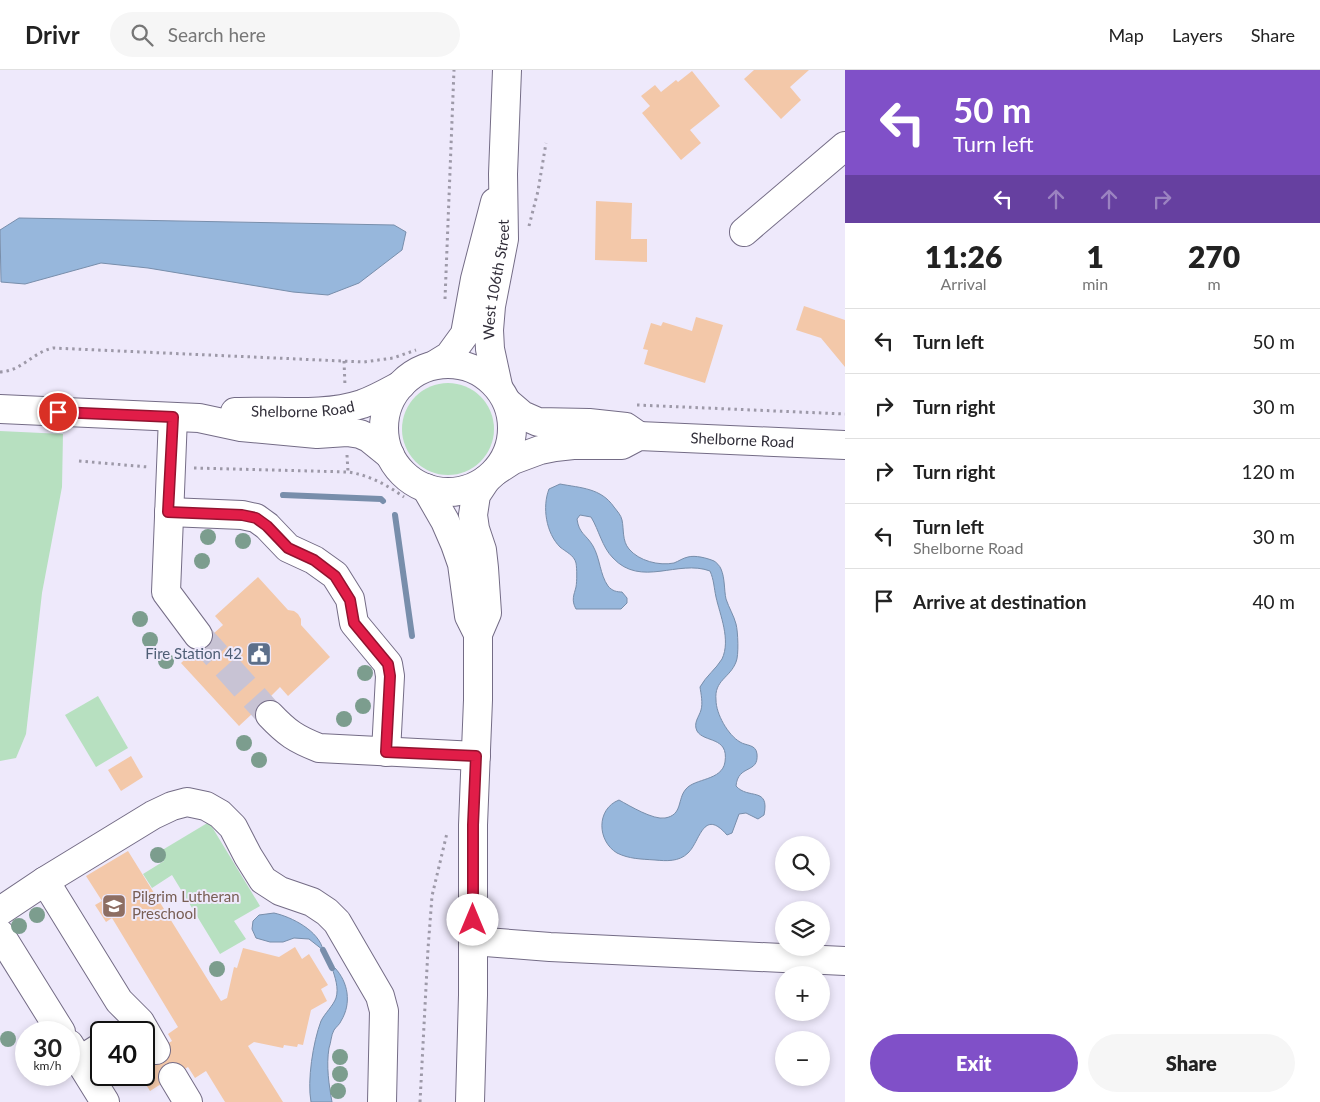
<!DOCTYPE html>
<meta charset="utf-8">
<style>
body{margin:0;font-family:Lato,sans-serif;background:#f6f6f6;color:#222;height:100vh;display:flex;flex-direction:column;font-size:19px;white-space:nowrap}
*{box-sizing:border-box;margin:0}
p{font-size:16px;color:#767676}
.icon{flex:none;width:28px;height:28px;fill:none;stroke:currentColor;stroke-width:2;stroke-linecap:round;stroke-linejoin:round}
.map{position:relative;flex:1;overflow:hidden}
.details{display:flex;flex-direction:column;background:#fff;width:475px}
.details>*{flex:none}
.banner{background:#8050c8;color:#fff;overflow:hidden}
.tools{position:absolute;left:775px;top:766px;display:grid;gap:10px}
.tools a{display:grid;place-items:center;width:55px;height:55px;border-radius:50%;background:#fff;box-shadow:0 2px 8px #0003;font-size:25px}
.speed{position:absolute;left:15px;top:951px;display:flex;gap:10px;font-size:25px;font-weight:700;text-align:center}
.speed>*{display:grid;place-content:center;width:65px;height:65px;border-radius:50%;background:#fff;box-shadow:0 2px 8px #0003;line-height:1}
.speed small{font-size:12px;font-weight:400}
.speed .limit{border:2px solid #111;border-radius:8px;background:#fff;color:#111}
.pin{position:absolute;display:grid;place-items:center;width:42px;height:42px;color:#fff;margin:-21px;border:2px solid #fff;border-radius:50%;box-shadow:0 1px 5px #0007}
.me{position:absolute;width:55px;margin:-28px;rotate:0deg;stroke-linejoin:round;filter:drop-shadow(0 0 4px #0008)}
.turn{display:flex;align-items:center;gap:18px;height:105px;padding:0 25px;font-size:22px}
.turn .icon{width:65px;height:65px;stroke-width:2.5}
.turn b{display:block;font-size:35px;line-height:42px}
.lanes{display:flex;align-items:center;height:48px;padding:0 25px;background:#0003;justify-content:center;gap:25px;direction:ltr}
.lanes .off{opacity:.35}
.eta{display:flex;justify-content:space-evenly;align-items:center;height:85px;text-align:center}
.eta b{font-size:30px;font-weight:800;line-height:35px}
.action{display:flex;gap:10px;margin-top:auto;padding:10px 25px}
.action a{flex:1;height:58px;border-radius:30px;background:#8050c8;color:#fff;font-size:20px;font-weight:800;line-height:58px;text-align:center}
.action a+a{background:#f6f6f6;color:#222}
ul{padding:0;list-style:none}
li{display:flex;align-items:center;gap:15px;height:65px;padding:0 25px;border-top:1px solid #e0e0e0}
li div{flex:1}
li b{display:block;font-size:19px}
li em{font-style:normal}
header{display:flex;align-items:center;gap:30px;box-sizing:border-box;height:70px;padding:0 25px;background:#fff;border-bottom:1px solid #e0e0e0}
header strong{font-size:24px}
nav{display:flex;gap:28px;margin-inline-start:auto;font-size:18px}
.search{width:350px;height:45px;background:#f6f6f6;display:flex;align-items:center;gap:12px;box-sizing:border-box;padding:0 18px;border-radius:28px;color:#767676;font-size:19px}
main{display:flex;flex:1;min-height:0}
.map>svg:first-child{display:block}
.green{fill:#b7e0c0}
.water{fill:#97b7dc;stroke:#788eab}
.lines{fill:none;stroke-linecap:round;stroke-linejoin:round}
.stream{stroke:#788eab;stroke-width:6}
.building{fill:#f3c8a9}
.minor-tunnel{stroke:#c8c3d4;stroke-width:28;stroke-dasharray:28 14;stroke-linecap:butt}
.minor-casing{stroke:#746c86;stroke-width:30}
.path{stroke:#9d99a8;stroke-width:3;stroke-dasharray:2.5 4;stroke-linecap:butt}
.minor{stroke:#fff;stroke-width:28}
.tree{fill:#7c9d8e}
.route-casing{stroke:#92132f;stroke-width:12}
.route{stroke:#e11d48;stroke-width:9}
.labels{text-anchor:middle;stroke-width:4;stroke-linejoin:round;paint-order:stroke}
.street-label{font-size:15px;fill:#302d38;stroke:#eee9fb}
.service-label{font-size:15px;fill:#4e5e75;stroke:#eee9fb;text-anchor:end}
.education-label{font-size:15px;fill:#785e54;stroke:#eee9fb;text-anchor:start}
</style>
<header>
<strong>Drivr</strong>
<div class="search"><svg class="icon" aria-label="search" viewBox="0 0 24 24"><circle cx="10" cy="10" r="6"/><path d="M15 15l6 6"/></svg>Search here</div>
<nav><a>Map</a><a>Layers</a><a>Share</a></nav>
</header>
<main>
<div class="map">
<svg width="845" height="1032" viewBox="0 0 845 1032">
<rect width="100%" height="100%" fill="#eee9fb"/>
<g class="green">
<circle cx="448" cy="359" r="46"/>
<polygon points="0,361 63,364 62,417 42,523 26,664 16,688 0,691"/>
<polygon points="98,626 128,678 96,697 65,645"/>
<polygon points="209,752 260,836 234,851 246,869 220,884 172,805 152,818 143,804 164,791 159,782"/>
</g>
<g class="water">
<polygon points="19,148 394,155 406,162 402,180 359,213 328,225 293,222 148,198 101,193 25,214 1,212 0,160"/>
<path d="M560 414C581 418 601 418 614 437 617 441 621 445 622 450 624 459 622 471 629 479 639 491 659 496 674 493 679 491 683 488 688 487 695 485 707 488 714 491 716 492 720 496 721 499 725 508 724 520 726 529 729 538 734 546 736 554 738 561 739 586 736 592 730 608 714 610 716 630 716 644 728 665 740 672 746 676 756 674 757 684 759 704 738 694 736 716 748 730 770 716 764 745L758 749 746 743 739 744 732 763 727 765C703 737 700 772 688 783 679 792 666 791 655 790 641 789 629 789 617 783 597 771 596 739 619 730 630 736 653 750 665 748 683 745 677 729 686 719 695 708 722 711 725 692 729 666 704 673 697 661 693 653 699 647 701 640 703 633 701 624 700 617 706 606 716 599 722 589 731 570 720 545 716 527 714 518 714 510 710 501 678 489 641 518 613 488 602 477 599 460 591 447L580 445 577 449C579 464 586 464 593 476 600 488 600 505 608 516 612 521 617 522 622 522L627 528V533L621 539H576C571 530 574 525 576 517 577 511 577 499 576 493 574 485 566 482 560 477 546 463 542 437 549 419Z"/>
<path d="M274 843C292 847 319 861 323 880L309 869 294 868 283 872H270L256 868 252 859 253 851 259 845Z"/>
<path d="M332 898H335C348 912 352 933 341 951 340 954 336 957 334 960 331 965 331 973 329 978 326 996 329 1015 332 1032H311C307 1011 313 972 321 951 325 943 333 936 336 928 339 918 335 907 332 898Z"/>
</g>
<g class="lines">
<g class="stream">
<polyline points="283,425 381,429 383,431"/>
<polyline points="395,445 412,566"/>
<polyline points="323,880 332,898"/>
</g>
</g>
<g class="building">
<polygon points="754,0 809,0 790,17 801,30 781,49 744,9"/>
<polygon points="692,1 720,36 690,60 701,73 681,90 642,43 650,36 641,26 655,15 661,22 676,10 678,12"/>
<polygon points="596,131 632,133 631,169 647,169 647,192 595,190"/>
<polygon points="804,236 845,250 845,297 821,268 796,260"/>
<polygon points="696,247 723,255 705,313 644,294 648,280 643,279 651,253 661,256 663,252 692,261"/>
<polygon points="258,507 288,540 294,541 298,544 301,549 301,555 330,587 288,626 280,617 270,627 272,629 255,645 253,643 239,656 181,593 195,580 193,578 211,562 213,564 223,555 215,546"/>
<polygon points="131,686 143,707 121,721 108,700"/>
<polygon points="128,781 221,931 227,928 234,897 237,898 243,878 279,887 295,877 302,889 309,884 328,915 321,919 327,931 311,940 303,975 298,974 297,977 284,975 283,978 254,972 248,976 283,1032 225,1032 206,1001 195,1008 188,997 150,1021 140,1005 144,1005 144,988 172,971 168,964 178,957 112,848 106,852 95,835 102,831 86,806"/>
</g>
<g class="lines">
<polyline class="minor-tunnel" points="198,565 270,645"/>
<defs>
<g id="minor">
<polyline points="744,162 845,76"/>
<circle cx="448" cy="358" r="64"/>
<polyline points="436,294 449,286 465,264 475,209 495,132"/>
<path id="s1" d="M498 316 490 279 489 260 491 236 504 169 503 104 507 0"/>
<polyline points="508,333 522,345 538,352 589,353 626,357 639,366"/>
<polyline points="0,339 199,348 241,357 317,364 347,362 360,364 369,368 390,385"/>
<path id="s2" d="M235 342C277 340 322 347 362 334 376 329 388 322 401 315"/>
<polyline points="173,347 166,522 198,565"/>
<path id="s3" d="M496 401 513 390 540 380 555 377 573 375H622L639 366 845 375"/>
<polyline points="426,418 445,451 455,474 462,494 469,546 478,564"/>
<polyline points="169,442 242,445 256,448 267,456 288,478 314,490 335,505 350,529 354,553 388,594 390,606 386,682"/>
<path d="M270 645C287 663 296 669 319 678L476 686"/>
<polyline points="45,811 119,931 140,952 156,980"/>
<polyline points="0,841 45,811 153,745 172,736 187,732 206,736 220,744 233,757 248,786 263,810 280,821 312,832 327,842 337,852 380,926 384,941 382,1032"/>
<polyline points="0,864 61,962"/>
<polyline points="473,871 550,877 845,891"/>
<polyline points="69,974 105,1032"/>
<polyline points="79,991 101,977"/>
<polyline points="173,1007 188,1032"/>
<polyline points="470,1032 473,925 473,755 478,630 478,564 487,543 484,498 482,480 475,459 473,445 476,425 486,410"/>
</g>
</defs>
<use href="#minor" class="minor-casing"/>
<g class="path">
<polyline points="529,156 538,121 546,73"/>
<polyline points="445,229 454,0"/>
<polyline points="344,291 345,316"/>
<path d="M0 302C22 301 33 282 53 278L364 292 393 288 416 280"/>
<polyline points="637,335 845,344"/>
<polyline points="347,385 348,402"/>
<polyline points="79,391 148,397"/>
<path d="M194 398 348 402C369 405 387 415 404 427"/>
<polyline points="420,1032 428,879 432,826 447,763"/>
</g>
<use href="#minor" class="minor"/>
</g>
<g class="tree">
<circle cx="208" cy="467" r="8"/>
<circle cx="243" cy="471" r="8"/>
<circle cx="202" cy="491" r="8"/>
<circle cx="140" cy="549" r="8"/>
<circle cx="150" cy="570" r="8"/>
<circle cx="166" cy="591" r="8"/>
<circle cx="365" cy="603" r="8"/>
<circle cx="363" cy="636" r="8"/>
<circle cx="344" cy="649" r="8"/>
<circle cx="244" cy="673" r="8"/>
<circle cx="259" cy="690" r="8"/>
<circle cx="158" cy="785" r="8"/>
<circle cx="37" cy="845" r="8"/>
<circle cx="19" cy="856" r="8"/>
<circle cx="217" cy="899" r="8"/>
<circle cx="8" cy="969" r="8"/>
<circle cx="340" cy="987" r="8"/>
<circle cx="340" cy="1004" r="8"/>
<circle cx="338" cy="1021" r="8"/>
</g>
<g class="lines">
<defs>
<polyline id="route" points="58,342 173,347 168,442 242,445 256,448 267,456 288,478 314,490 335,506 350,530 354,553 388,594 390,606 386,682 476,686 473,755 473,850"/>
</defs>
<use href="#route" class="route-casing"/>
<use href="#route" class="route"/>
</g>
<defs>
<symbol id="civic-square" viewBox="-11 -11 22 22"><rect x="-9" y="-9" width="18" height="18" rx="4" fill="#5c6f8a" stroke="#eee9fb"/><path d="M-.6-6.5H3V-4.5H.6V-3L4-1V1h2V6H-6V1h2V-1L-.6-3ZM-1.2 2.5V6h2.4V2.5Z" fill="#fff"/></symbol>
<symbol id="school-square" viewBox="-11 -11 22 22"><rect x="-9" y="-9" width="18" height="18" rx="4" fill="#8d6e63" stroke="#eee9fb"/><path d="M0-5L7-2L0 1L-7-2ZM-4 1L0 2.5L4 1V4Q0 6-4 4Z" fill="#fff"/></symbol>
</defs>
<g fill-rule="evenodd">
<use href="#civic-square" x="245" y="570" width="28" height="28"/>
<use href="#school-square" x="100" y="822" width="28" height="28"/>
</g>
<g class="labels">
<g class="street-label">
<text dy="5" stroke="none"><textPath href="#s1" startOffset="108">West 106th Street</textPath></text>
<text dy="5" stroke="none"><textPath href="#s2" startOffset="68">Shelborne Road</textPath></text>
<text dy="5" stroke="none"><textPath href="#s3" startOffset="254">Shelborne Road</textPath></text>
</g>
<g class="service-label">
<text x="242" y="589">Fire Station 42</text>
</g>
<g class="education-label">
<text x="132" y="832">Pilgrim Lutheran<tspan x="132" dy="17">Preschool</tspan></text>
</g>
</g>
</svg>
<div class="tools">
<a><svg class="icon" aria-label="search" viewBox="0 0 24 24"><circle cx="10" cy="10" r="6"/><path d="M15 15l6 6"/></svg></a>
<a><svg class="icon" aria-label="layers" viewBox="0 0 24 24"><path d="M12 4l9 5-9 5-9-5zM3 14l9 5 9-5"/></svg></a>
<a>+</a>
<a>−</a>
</div>
<div class="speed"><div>30<small>km/h</small></div><div class="limit">40</div></div>
<div class="pin" style="left:58px;top:342px;background:#d93025"><svg class="icon" aria-label="arrive" viewBox="0 0 24 24"><path d="M6 21V4h12l-3 4 3 4H6"/></svg></div>
<svg class="me" style="left:473px;top:850px" viewBox="-20 -20 40 40"><circle r="19" fill="#fff"/><path d="M0-13L10 11 0 6-10 11z" fill="#e11d48"/></svg>
</div>
<section class="details">
<div class="banner">
<div class="turn"><svg class="icon" aria-label="left" viewBox="0 0 24 24"><path d="M17 20v-9H6M10 6l-5 5 5 5"/></svg><div><b>50 m</b>Turn left</div></div>
<div class="lanes"><svg class="icon" aria-label="left" viewBox="0 0 24 24"><path d="M17 20v-9H6M10 6l-5 5 5 5"/></svg><svg class="icon off" aria-label="ahead" viewBox="0 0 24 24"><path d="M12 20V5M6 11l6-6 6 6"/></svg><svg class="icon off" aria-label="ahead" viewBox="0 0 24 24"><path d="M12 20V5M6 11l6-6 6 6"/></svg><svg class="icon off" aria-label="right" viewBox="0 0 24 24"><path d="M7 20v-9h11M14 6l5 5-5 5"/></svg></div>
</div>
<div class="eta">
<div><b>11:26</b><p>Arrival</p></div>
<div><b>1</b><p>min</p></div>
<div><b>270</b><p>m</p></div>
</div>
<ul>
<li><svg class="icon" aria-label="left" viewBox="0 0 24 24"><path d="M17 20v-9H6M10 6l-5 5 5 5"/></svg><div><b>Turn left</b></div><em>50 m</em></li>
<li><svg class="icon" aria-label="right" viewBox="0 0 24 24"><path d="M7 20v-9h11M14 6l5 5-5 5"/></svg><div><b>Turn right</b></div><em>30 m</em></li>
<li><svg class="icon" aria-label="right" viewBox="0 0 24 24"><path d="M7 20v-9h11M14 6l5 5-5 5"/></svg><div><b>Turn right</b></div><em>120 m</em></li>
<li><svg class="icon" aria-label="left" viewBox="0 0 24 24"><path d="M17 20v-9H6M10 6l-5 5 5 5"/></svg><div><b>Turn left</b><p>Shelborne Road</p></div><em>30 m</em></li>
<li><svg class="icon" aria-label="arrive" viewBox="0 0 24 24"><path d="M6 21V4h12l-3 4 3 4H6"/></svg><div><b>Arrive at destination</b></div><em>40 m</em></li>
</ul>
<div class="action"><a>Exit</a><a>Share</a></div>
</section>
</main>
